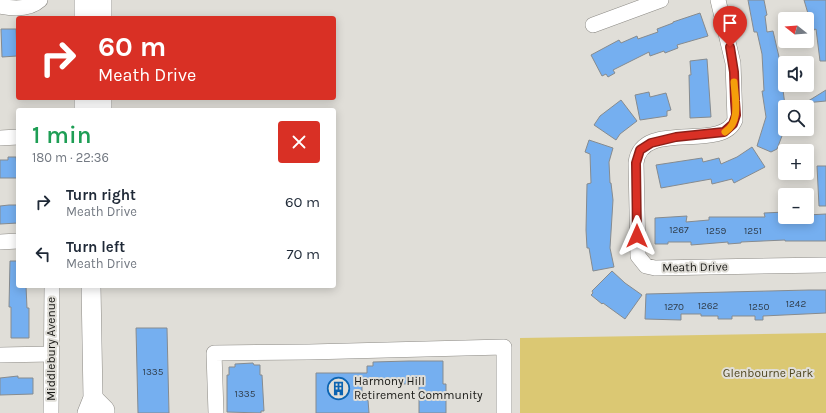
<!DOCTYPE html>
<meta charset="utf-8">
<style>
body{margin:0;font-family:Karla,sans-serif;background:#f6f6f7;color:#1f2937;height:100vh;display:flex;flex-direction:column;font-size:15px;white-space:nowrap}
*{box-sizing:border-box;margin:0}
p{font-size:13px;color:#747a83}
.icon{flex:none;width:22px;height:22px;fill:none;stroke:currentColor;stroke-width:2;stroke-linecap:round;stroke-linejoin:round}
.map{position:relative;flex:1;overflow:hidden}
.side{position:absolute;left:16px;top:108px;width:320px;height:180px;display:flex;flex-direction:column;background:#fff;border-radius:4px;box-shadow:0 2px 10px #0003}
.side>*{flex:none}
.top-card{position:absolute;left:16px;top:16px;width:320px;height:84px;border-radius:4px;box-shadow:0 2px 10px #0003;background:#d93025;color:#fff;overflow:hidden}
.needle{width:26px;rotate:287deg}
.controls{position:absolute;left:778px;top:12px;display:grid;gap:8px}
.controls a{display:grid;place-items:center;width:36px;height:36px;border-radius:4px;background:#fff;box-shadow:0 2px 10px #0003;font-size:20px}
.pin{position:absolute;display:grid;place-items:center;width:34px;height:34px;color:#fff;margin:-41px -17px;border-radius:50% 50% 50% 0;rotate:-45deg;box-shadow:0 0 4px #0007}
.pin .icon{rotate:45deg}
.me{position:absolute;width:44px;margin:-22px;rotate:0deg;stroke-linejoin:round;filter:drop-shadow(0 0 3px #0008)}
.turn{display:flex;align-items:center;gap:14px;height:84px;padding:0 16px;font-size:18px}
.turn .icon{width:52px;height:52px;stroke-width:2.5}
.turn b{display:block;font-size:28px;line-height:34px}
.round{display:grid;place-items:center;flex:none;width:42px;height:42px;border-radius:4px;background:#f6f6f7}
.overview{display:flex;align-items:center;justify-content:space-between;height:68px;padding:0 16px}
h1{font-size:24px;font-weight:600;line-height:30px;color:#1e9e55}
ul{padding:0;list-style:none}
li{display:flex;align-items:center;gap:12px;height:52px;padding:0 16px}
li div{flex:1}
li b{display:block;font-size:15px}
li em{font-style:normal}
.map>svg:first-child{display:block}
.green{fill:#dbc873}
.building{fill:#75aff0;stroke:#868b8f}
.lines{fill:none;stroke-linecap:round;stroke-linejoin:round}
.minor-casing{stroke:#8c8a85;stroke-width:16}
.major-casing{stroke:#8c8a85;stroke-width:20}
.minor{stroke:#fff;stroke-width:15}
.major{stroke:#fff;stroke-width:19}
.route-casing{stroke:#8d1f18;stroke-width:10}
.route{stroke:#d93025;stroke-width:7}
.slow{stroke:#f59e0b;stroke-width:7}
.labels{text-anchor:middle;stroke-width:4;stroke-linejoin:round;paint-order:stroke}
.number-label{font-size:10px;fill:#303e4c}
.street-label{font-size:12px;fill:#191916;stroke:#e0ded8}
.park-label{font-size:12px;fill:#504822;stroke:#e0ded8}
.poi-label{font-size:12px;fill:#191916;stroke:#e0ded8;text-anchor:start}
</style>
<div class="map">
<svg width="826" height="413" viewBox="0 0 826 413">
<rect width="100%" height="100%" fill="#e0ded8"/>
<polygon class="green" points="826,333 826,413 520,413 520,338"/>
<g class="building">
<polygon points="748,0 764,0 767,15 765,16 767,32 773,31 779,57 781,90 783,90 785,105 785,128 777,149 771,152 757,146 766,117 762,91 764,91 762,54 757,32 754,32"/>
<polygon points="804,0 826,0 826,61 820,61 816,29 814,30 811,16 809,17"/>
<polygon points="700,13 708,36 677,45 678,48 665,53 664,51 650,56 649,52 613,70 615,73 608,77 606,74 602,76 591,55 619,40 621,43 637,36 638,39 658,32 657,29 673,23 673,22"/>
<polygon points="1,29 16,29 17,56 2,57"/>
<polygon points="707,59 711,117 690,118 689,75 691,75 690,61"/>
<polygon points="826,90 826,101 805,103"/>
<polygon points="649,92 650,97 666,93 671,110 667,111 667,116 640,120 635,95"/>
<polygon points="621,100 637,121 620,134 616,140 594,125 600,116"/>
<polygon points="589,140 613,148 609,162 610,183 611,183 613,200 610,248 614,267 593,271 589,248 587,248 586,230 587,184 591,183 590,154 585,152"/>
<polygon points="752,147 765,167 734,183 732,179 712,184 711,179 661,188 656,165 702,158 703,162 719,158 721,164 737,157"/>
<polygon points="8,157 16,157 18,178 0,178 0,160 8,160"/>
<polygon points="817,166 826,166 826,206 819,206"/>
<polygon points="9,205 18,205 18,223 0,224 0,206"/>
<polygon points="785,212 785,217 807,217 807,215 826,214 826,241 785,241 785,240 741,242 741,243 728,244 728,242 691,245 691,242 668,242 668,244 655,244 655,218 687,216 686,222 709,220 709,217 765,217 764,213"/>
<polygon points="10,261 18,261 18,286 26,286 27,308 29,308 29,338 11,338 11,307 9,307"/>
<polygon points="612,271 625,283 642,295 625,319 603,303 602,304 591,295 593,293 592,291"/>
<polygon points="809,290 826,290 826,313 763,316 763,320 755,320 755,316 732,316 732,319 718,319 718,316 701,316 701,314 681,314 681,320 645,319 646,294"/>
<polygon points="136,328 167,328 169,413 138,413"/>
<polygon points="409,361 443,361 443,384 446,384 446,413 419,413 419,384 362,384 362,400 368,400 369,413 316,413 316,373 367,373 367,366 373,366 373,362"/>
<polygon points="253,363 254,365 260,365 260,375 262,375 264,411 261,411 261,413 227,412 227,375 229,375 229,367 235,367 235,364"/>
<polygon points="18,376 18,378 33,378 33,394 0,395 0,378"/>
</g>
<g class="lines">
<defs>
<g id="minor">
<path d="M718 0 733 63 735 120C722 153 641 118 636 163L638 256 646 266 655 268 826 265"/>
<path d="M0 6C14 9 29 10 40 0"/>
<polyline points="593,25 661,0"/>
<polyline points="0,138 18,137"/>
<polyline points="0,242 18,241"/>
<polyline points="0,355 51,354"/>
<polyline points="51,413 52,286"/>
<polyline points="216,413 214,353 309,352 504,347 504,413"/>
</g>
<g id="major">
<polyline points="84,0 84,18"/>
<polyline points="102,0 102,18"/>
<polyline points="84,98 84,110"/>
<polyline points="102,98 102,110"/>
<polyline points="93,398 105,410 105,413"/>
<polyline points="87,413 93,398 91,286"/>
</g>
</defs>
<use href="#minor" class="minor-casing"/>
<use href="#major" class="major-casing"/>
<use href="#minor" class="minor"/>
<use href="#major" class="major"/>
</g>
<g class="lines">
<defs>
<polyline id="route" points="637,236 636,163 640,150 651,143 676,137 724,132 733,124 736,115 735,101 734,72 730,47"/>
</defs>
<use href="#route" class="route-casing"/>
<use href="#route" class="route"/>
<path class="slow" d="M725 132C741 122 735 98 734 82"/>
</g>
<defs>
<symbol id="building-ring" viewBox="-11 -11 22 22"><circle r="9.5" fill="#e0ded8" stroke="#0c64b1" stroke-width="1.5"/><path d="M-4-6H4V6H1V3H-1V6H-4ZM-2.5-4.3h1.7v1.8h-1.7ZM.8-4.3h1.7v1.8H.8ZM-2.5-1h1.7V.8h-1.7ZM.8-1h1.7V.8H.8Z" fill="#0c64b1"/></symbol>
</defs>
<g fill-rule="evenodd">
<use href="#building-ring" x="326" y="376" width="25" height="25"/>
</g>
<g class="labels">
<g class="number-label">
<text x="679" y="233">1267</text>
<text x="716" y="234">1259</text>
<text x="753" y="234">1251</text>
<text x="796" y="307">1242</text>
<text x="708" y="309">1262</text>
<text x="674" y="310">1270</text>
<text x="759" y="310">1250</text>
<text x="153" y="375">1335</text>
<text x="245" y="397">1335</text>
</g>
<g class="street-label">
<text transform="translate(695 267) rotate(-1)" y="4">Meath Drive</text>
<text transform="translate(51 349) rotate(-90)" y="4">Middlebury Avenue</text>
</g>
<g class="park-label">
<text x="768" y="377">Glenbourne Park</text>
</g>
<g class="poi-label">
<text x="354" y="385">Harmony Hill<tspan x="354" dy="14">Retirement Community</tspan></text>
</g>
</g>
</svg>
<div class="controls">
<a><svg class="needle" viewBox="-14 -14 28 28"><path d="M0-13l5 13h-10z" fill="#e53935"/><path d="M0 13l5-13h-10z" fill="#747a83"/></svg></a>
<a><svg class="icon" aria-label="sound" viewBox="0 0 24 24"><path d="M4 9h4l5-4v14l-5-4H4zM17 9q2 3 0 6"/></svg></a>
<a><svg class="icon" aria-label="search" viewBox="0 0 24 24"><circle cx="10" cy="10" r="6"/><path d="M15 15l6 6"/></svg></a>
<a>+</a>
<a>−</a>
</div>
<div class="pin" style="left:730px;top:47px;background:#d93025"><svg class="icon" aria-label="arrive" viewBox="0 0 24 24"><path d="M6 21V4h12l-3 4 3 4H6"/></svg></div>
<svg class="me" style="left:637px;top:236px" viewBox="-20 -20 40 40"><path d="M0-17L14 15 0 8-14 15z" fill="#d93025" stroke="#fff" stroke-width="4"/></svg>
<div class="top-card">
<div class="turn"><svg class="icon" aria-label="right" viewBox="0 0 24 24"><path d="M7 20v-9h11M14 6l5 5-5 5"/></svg><div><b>60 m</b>Meath Drive</div></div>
</div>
<section class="side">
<div class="overview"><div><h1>1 min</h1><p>180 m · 22:36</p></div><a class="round" style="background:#d93025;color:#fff"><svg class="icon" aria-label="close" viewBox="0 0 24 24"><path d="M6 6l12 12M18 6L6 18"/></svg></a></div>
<ul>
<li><svg class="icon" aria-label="right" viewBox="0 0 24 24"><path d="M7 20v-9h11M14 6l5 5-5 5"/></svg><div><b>Turn right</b><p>Meath Drive</p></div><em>60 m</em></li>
<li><svg class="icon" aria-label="left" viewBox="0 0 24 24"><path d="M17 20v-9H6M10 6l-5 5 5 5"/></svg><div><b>Turn left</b><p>Meath Drive</p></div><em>70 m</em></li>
</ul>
</section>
</div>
